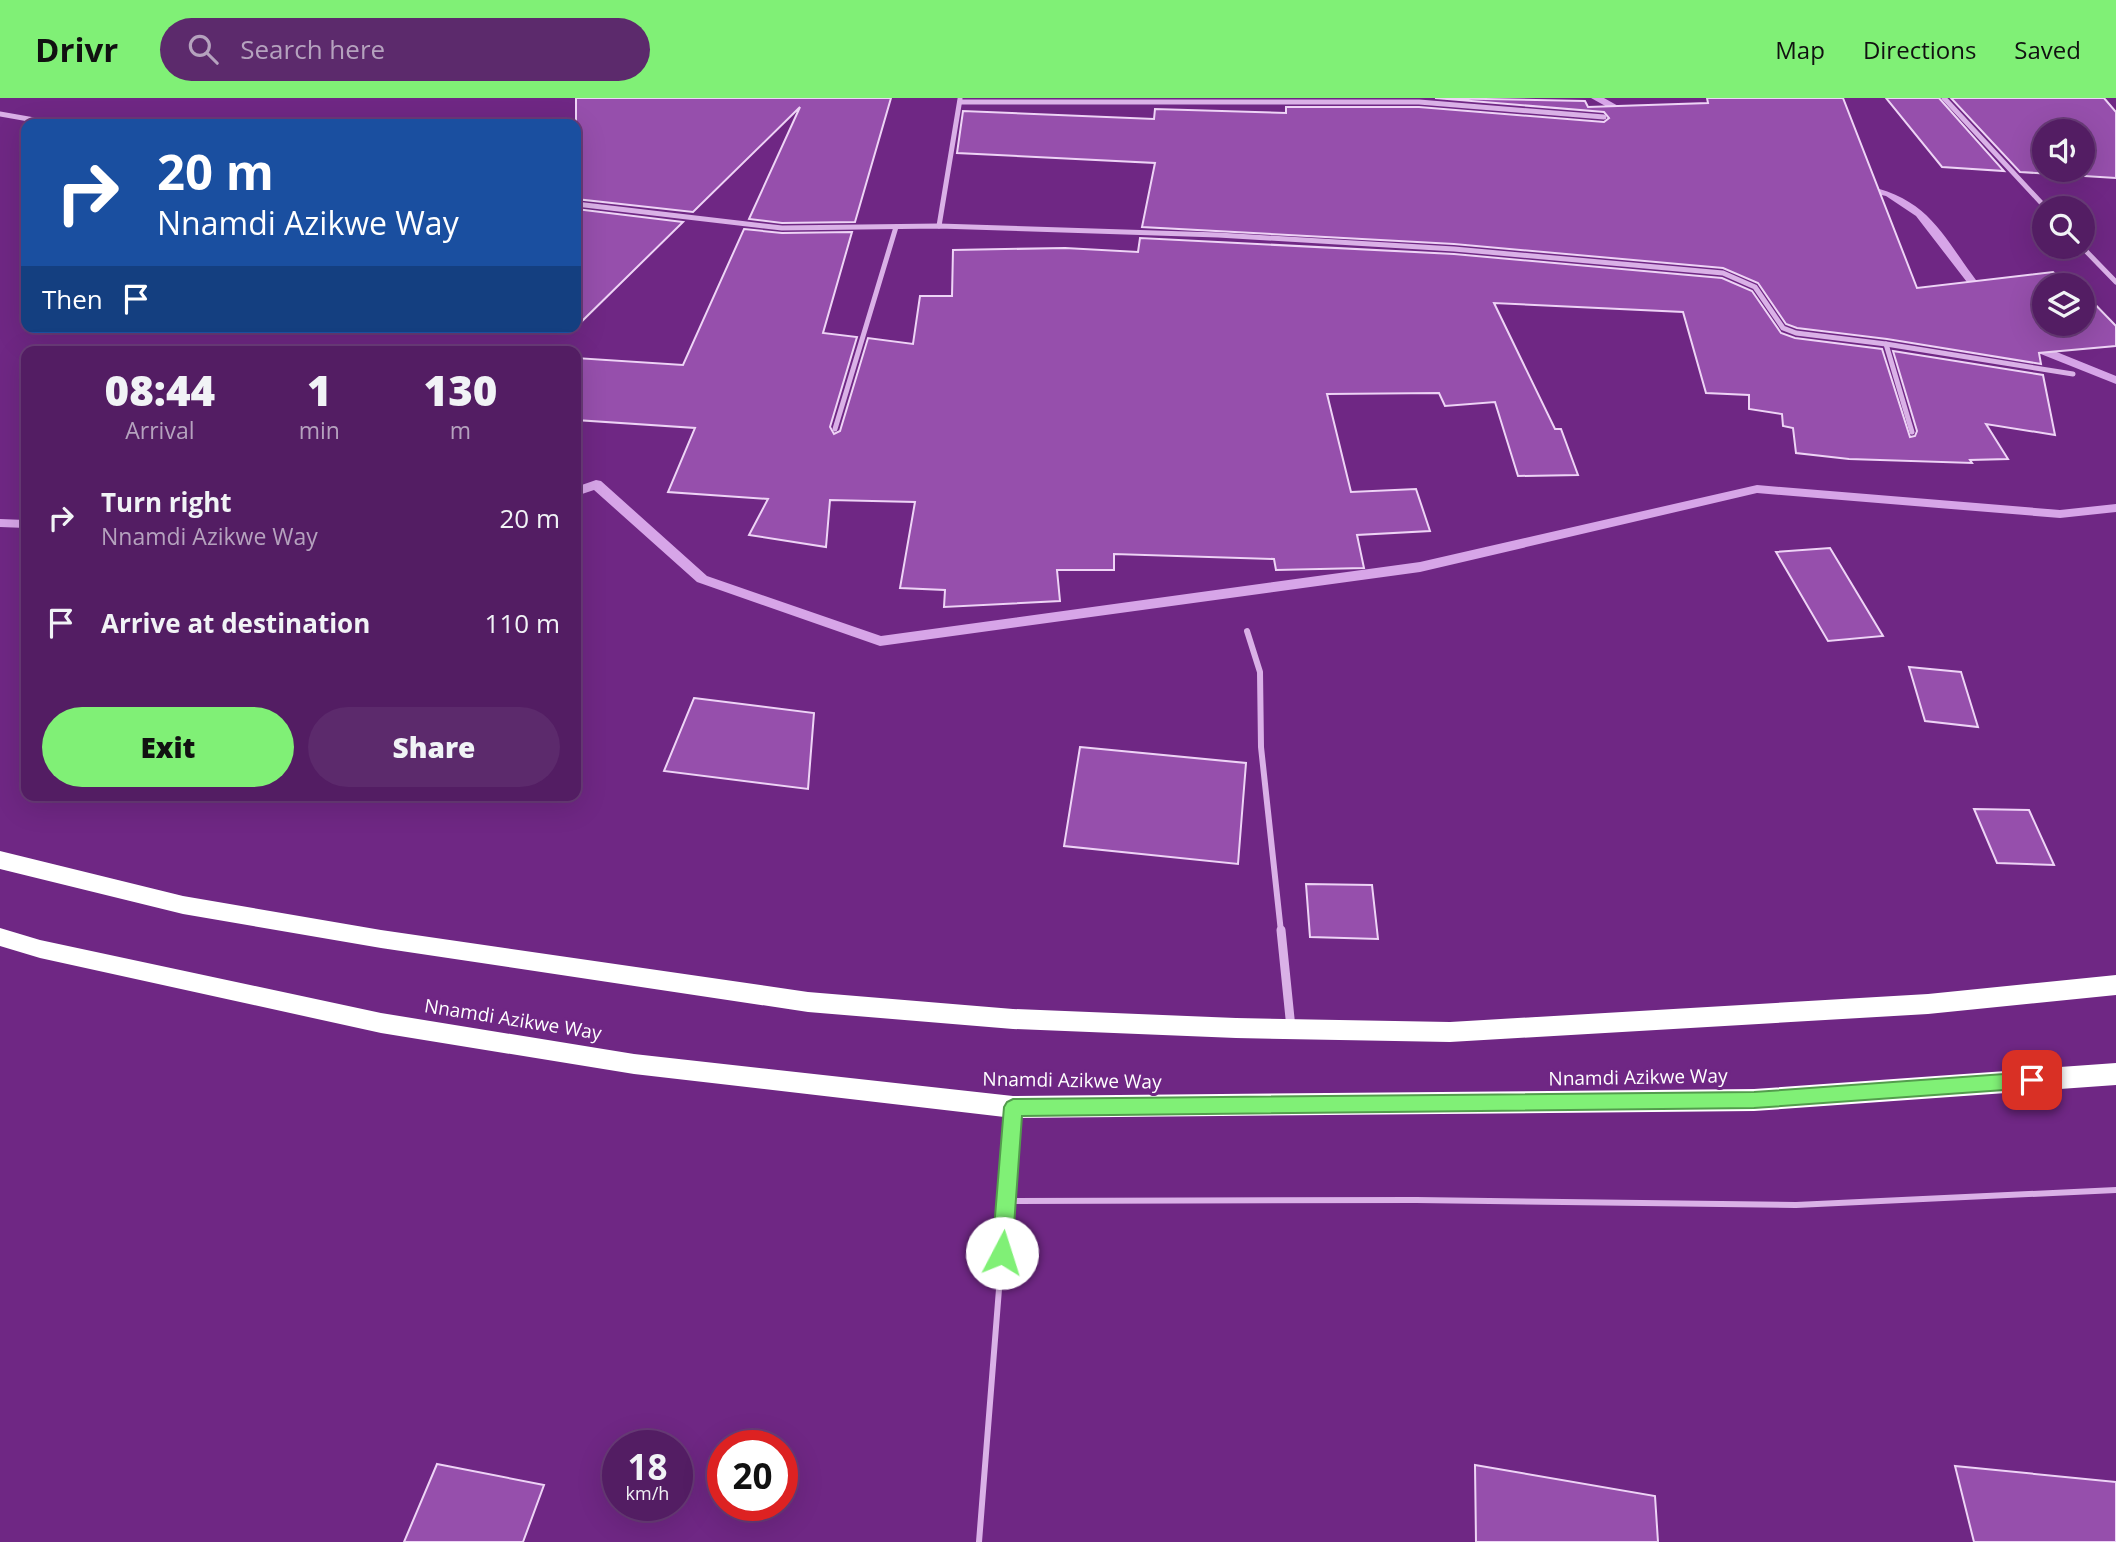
<!DOCTYPE html>
<style>
body{margin:0;font-family:"Open Sans",sans-serif;background:#5c2a6c;color:#f1f3f6;height:100vh;display:flex;flex-direction:column;font-size:26px;white-space:nowrap}
*{box-sizing:border-box;margin:0}
p{font-size:23px;color:#b5a2be}
.icon{flex:none;width:38px;height:38px;fill:none;stroke:currentColor;stroke-width:2;stroke-linecap:round;stroke-linejoin:round}
.map{position:relative;flex:1;overflow:hidden}
.drawer{position:absolute;left:21px;top:248px;width:560px;height:455px;display:flex;flex-direction:column;background:#531d63;border-radius:14px;box-shadow:0 7px 28px #0002,0 0 0 2px #693b78}
.drawer>*{flex:none}
.guide{position:absolute;left:21px;top:21px;width:560px;height:214px;border-radius:14px;box-shadow:0 7px 28px #0002,0 0 0 2px #693b78;background:#1a4fa0;color:#fff;overflow:hidden}
.tools{position:absolute;left:2032px;top:21px;display:grid;gap:14px}
.tools a{display:grid;place-items:center;width:63px;height:63px;border-radius:50%;background:#531d63;box-shadow:0 7px 28px #0002,0 0 0 2px #693b78;font-size:35px}
.speed{position:absolute;left:602px;top:1332px;display:flex;gap:14px;font-size:35px;font-weight:700;text-align:center}
.speed>*{display:grid;place-content:center;width:91px;height:91px;border-radius:50%;background:#531d63;box-shadow:0 7px 28px #0002,0 0 0 2px #693b78;line-height:1}
.speed small{font-size:18px;font-weight:400}
.speed .limit{border:10px solid #d22;background:#fff;color:#111}
.pin{position:absolute;display:grid;place-items:center;width:60px;height:60px;color:#fff;margin:-30px;border-radius:14px;box-shadow:0 4px 10px #0006}
.me{position:absolute;width:77px;margin:-38px;rotate:5deg;stroke-linejoin:round;filter:drop-shadow(0 0 5px #0008)}
.turn{display:flex;align-items:center;gap:24px;height:147px;padding:0 21px;font-size:32px}
.turn .icon{width:91px;height:91px;stroke-width:2.5}
.turn b{display:block;font-size:49px;line-height:60px}
.then{display:flex;align-items:center;height:66px;padding:0 21px;background:#0003;gap:14px;font-size:26px}
.eta{display:flex;justify-content:space-evenly;align-items:center;height:119px;text-align:center}
.eta b{font-size:42px;font-weight:800;line-height:49px}
.button{display:flex;gap:14px;margin-top:auto;padding:14px 21px}
.button a{flex:1;height:80px;border-radius:42px;background:#80f076;color:#111;font-size:28px;font-weight:800;line-height:80px;text-align:center}
.button a+a{background:#5c2a6c;color:#f1f3f6}
ul{padding:0;list-style:none}
li{display:flex;align-items:center;gap:21px;height:105px;padding:0 21px}
li div{flex:1}
li b{display:block;font-size:26px}
li em{font-style:normal}
header{display:flex;align-items:center;gap:42px;box-sizing:border-box;height:98px;padding:0 35px;background:#80f076;color:#111}
header strong{font-size:33px}
nav{display:flex;gap:38px;margin-inline-start:auto;font-size:24px}
.search{width:490px;height:63px;background:#5c2a6c;display:flex;align-items:center;gap:18px;box-sizing:border-box;padding:0 24px;border-radius:38px;color:#b5a2be;font-size:26px}
.map>svg:first-child{display:block}
.lines{fill:none;stroke-linecap:round;stroke-linejoin:round}
.stream{fill:#d7a5e8;fill-rule:evenodd}
.building{fill:#964fac;stroke:#eed4f6;stroke-width:2;fill-rule:evenodd}
.lane{stroke:#dab1e7;stroke-width:6}
.street-far2{stroke:#dab1e7;stroke-width:5}
.street-far1{stroke:#dab1e7;stroke-width:6}
.street{stroke:#dab1e7;stroke-width:9}
.highway{fill:#fff;fill-rule:evenodd}
.route{fill:#80f076;stroke:#539c4d;stroke-width:2}
.labels{text-anchor:middle;stroke-width:6;stroke-linejoin:round;paint-order:stroke}
.street-label{font-size:19px;fill:#fff;stroke:#6f2784}
</style>
<header>
<strong>Drivr</strong>
<div class="search"><svg class="icon" aria-label="search" viewBox="0 0 24 24"><circle cx="10" cy="10" r="6"/><path d="M15 15l6 6"/></svg>Search here</div>
<nav><a>Map</a><a>Directions</a><a>Saved</a></nav>
</header>
<div class="map">
<svg width="2116" height="1444" viewBox="0 0 2116 1444">
<rect width="100%" height="100%" fill="#6f2784"/>
<g class="lines">
<g class="stream">
<polygon points="1591,0 1604,0 1636,18 1627,20"/>
<path d="M1859 86C1936 100 1943 144 1988 197V201H1980L1916 118 1886 98 1855 91 1854 89Z"/>
<polygon points="2027,242 2116,278 2116,286 2023,249 2023,243"/>
<polygon points="596,382 601,383 707,478 881,538 1420,464 1757,387 2060,412 2116,406 2116,414 2060,420 1757,395 1420,474 880,548 697,484 594,392 576,398 576,389"/>
<polygon points="0,421 26,422 26,430 0,429"/>
</g>
</g>
<g class="building">
<polygon points="576,0 891,0 855,124 782,125 749,121 800,9 693,114 576,101"/>
<polygon points="1435,0 1585,3 1588,9 1708,5 1707,0 1843,0 1917,190 2053,174 2068,187 2044,187 2044,226 2082,226 2082,196 2085,196 2116,228 2116,248 2039,255 2041,266 1887,241 1797,230 1786,226 1758,185 1723,170 1454,146 1142,129 1155,65 957,55 963,13 1154,21 1155,11 1286,15 1286,9 1419,9 1604,24 1609,20 1604,14"/>
<polygon points="1886,0 1939,0 2004,73 1942,69"/>
<path d="M1951 0H2104L2116 14V80L2020 74ZM2044 33H2082V72H2044Z"/>
<polygon points="576,111 683,124 576,229"/>
<polygon points="744,131 782,135 852,134 823,235 857,239 830,329 834,336 840,333 868,240 913,246 920,198 952,198 953,152 1065,150 1138,154 1140,140 1454,156 1722,180 1752,193 1781,235 1795,240 1882,251 1910,339 1915,338 1917,333 1893,253 2043,277 2055,337 1986,326 2008,361 1970,362 1972,365 1849,361 1796,355 1793,330 1783,328 1782,316 1749,311 1749,297 1706,295 1683,214 1494,205 1555,331 1561,331 1578,377 1518,378 1495,304 1445,308 1439,295 1327,296 1351,394 1416,391 1430,433 1357,437 1364,470 1276,472 1274,461 1114,456 1114,472 1057,472 1060,503 944,509 945,492 900,490 915,404 830,402 826,449 749,437 768,401 668,394 695,330 576,322 576,260 683,267"/>
<polygon points="1830,450 1883,538 1828,543 1776,454"/>
<polygon points="1909,569 1961,574 1978,629 1925,623"/>
<polygon points="694,600 814,615 808,691 664,673"/>
<polygon points="1080,649 1246,665 1238,766 1064,748"/>
<polygon points="1974,711 2029,712 2054,767 1997,765"/>
<polygon points="1306,786 1372,787 1378,841 1310,839"/>
<polygon points="437,1366 544,1387 523,1444 404,1444"/>
<polygon points="1475,1367 1655,1398 1658,1444 1476,1444"/>
<polygon points="1955,1368 2116,1384 2116,1444 1974,1444"/>
</g>
<g class="lines">
<g class="lane">
<polyline points="1006,1103 1416,1102 1796,1107 2116,1092"/>
<polyline points="979,1444 1013,1014"/>
</g>
<g class="street-far2">
<polyline points="1944,0 2046,110"/>
<polyline points="960,4 1419,4 1604,19"/>
<polyline points="0,16 57,26"/>
<polyline points="576,106 782,130 939,128 1218,137 1454,151 1723,175 1755,189 1783,230 1796,235 1886,246 2073,276"/>
<polyline points="939,128 960,1"/>
<polyline points="2082,149 2116,184"/>
<polyline points="1886,246 1912,334"/>
<polyline points="835,331 896,129"/>
</g>
<polyline class="street-far1" points="1247,533 1260,574 1261,649 1281,834"/>
<polyline class="street" points="1281,832 1291,930"/>
<g class="highway">
<polygon points="0,753 183,798 381,832 808,894 1013,911 1236,920 1450,924 1928,896 2116,877 2116,897 1928,916 1450,944 1236,940 1013,931 808,914 381,850 183,816 0,771"/>
<polygon points="0,830 40,842 381,915 634,956 1013,998 1754,991 2116,965 2116,987 1754,1013 1013,1020 634,976 381,935 40,860 0,848"/>
</g>
</g>
<polygon class="route" points="2032,974 2039,976 2041,982 2039,988 2032,990 1754,1010 1022,1018 1012,1155 1009,1162 1002,1165 995,1162 992,1155 1004,1009 1007,1004 1013,1001 1754,994"/>
<g class="labels">
<g class="street-label">
<text transform="translate(513 921) rotate(9)" y="7">Nnamdi Azikwe Way</text>
<text transform="translate(1638 979) rotate(-1)" y="7">Nnamdi Azikwe Way</text>
<text transform="translate(1072 982) rotate(1)" y="7">Nnamdi Azikwe Way</text>
</g>
</g>
</svg>
<div class="tools">
<a><svg class="icon" aria-label="sound" viewBox="0 0 24 24"><path d="M4 9h4l5-4v14l-5-4H4zM17 9q2 3 0 6"/></svg></a>
<a><svg class="icon" aria-label="search" viewBox="0 0 24 24"><circle cx="10" cy="10" r="6"/><path d="M15 15l6 6"/></svg></a>
<a><svg class="icon" aria-label="layers" viewBox="0 0 24 24"><path d="M12 4l9 5-9 5-9-5zM3 14l9 5 9-5"/></svg></a>
</div>
<div class="speed"><div>18<small>km/h</small></div><div class="limit">20</div></div>
<div class="pin" style="left:2032px;top:982px;background:#d93025"><svg class="icon" aria-label="arrive" viewBox="0 0 24 24"><path d="M6 21V4h12l-3 4 3 4H6"/></svg></div>
<svg class="me" style="left:1002px;top:1155px" viewBox="-20 -20 40 40"><circle r="19" fill="#fff"/><path d="M0-13L10 11 0 6-10 11z" fill="#80f076"/></svg>
<div class="guide">
<div class="turn"><svg class="icon" aria-label="right" viewBox="0 0 24 24"><path d="M7 20v-9h11M14 6l5 5-5 5"/></svg><div><b>20 m</b>Nnamdi Azikwe Way</div></div>
<div class="then">Then<svg class="icon" aria-label="arrive" viewBox="0 0 24 24"><path d="M6 21V4h12l-3 4 3 4H6"/></svg></div>
</div>
<section class="drawer">
<div class="eta">
<div><b>08:44</b><p>Arrival</p></div>
<div><b>1</b><p>min</p></div>
<div><b>130</b><p>m</p></div>
</div>
<ul>
<li><svg class="icon" aria-label="right" viewBox="0 0 24 24"><path d="M7 20v-9h11M14 6l5 5-5 5"/></svg><div><b>Turn right</b><p>Nnamdi Azikwe Way</p></div><em>20 m</em></li>
<li><svg class="icon" aria-label="arrive" viewBox="0 0 24 24"><path d="M6 21V4h12l-3 4 3 4H6"/></svg><div><b>Arrive at destination</b></div><em>110 m</em></li>
</ul>
<div class="button"><a>Exit</a><a>Share</a></div>
</section>
</div>
